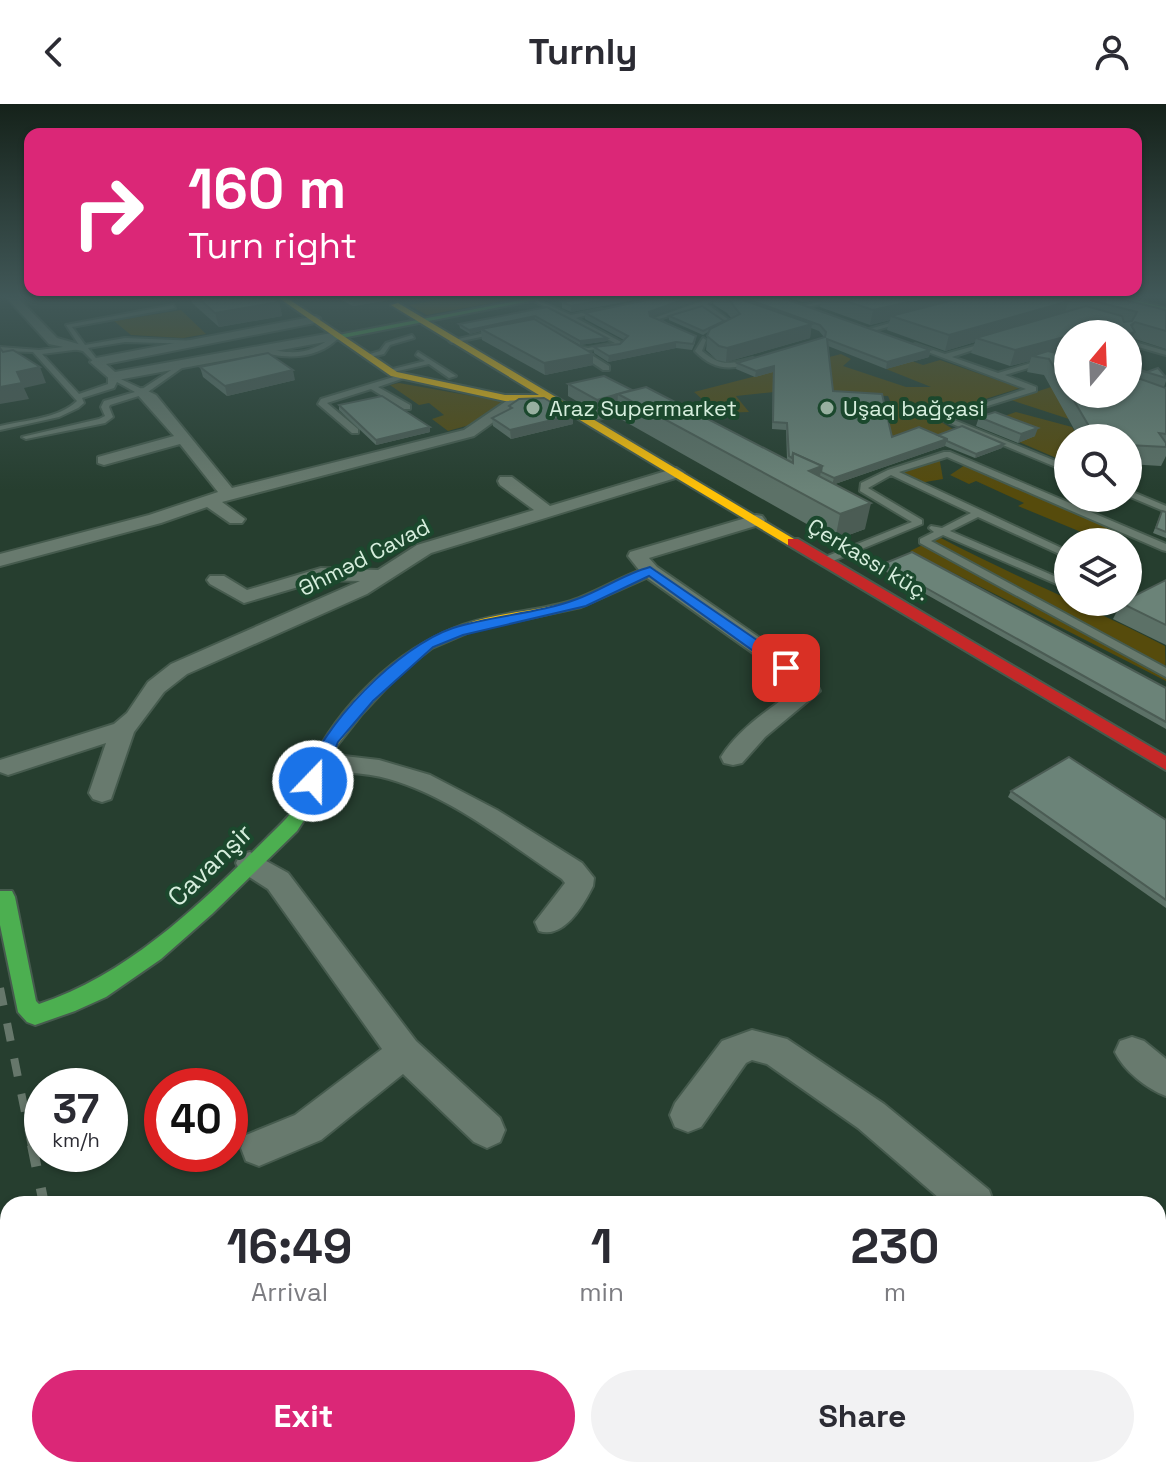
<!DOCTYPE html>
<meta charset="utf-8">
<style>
body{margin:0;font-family:"Space Grotesk",sans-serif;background:#f2f2f3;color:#2b2b33;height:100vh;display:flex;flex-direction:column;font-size:30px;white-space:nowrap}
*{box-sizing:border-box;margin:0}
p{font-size:26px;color:#7c7c81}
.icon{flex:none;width:44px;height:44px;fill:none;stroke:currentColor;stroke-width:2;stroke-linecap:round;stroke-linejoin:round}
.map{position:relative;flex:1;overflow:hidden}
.details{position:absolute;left:0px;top:1092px;width:1166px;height:282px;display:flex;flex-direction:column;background:#fff;border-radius:24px 24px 0 0;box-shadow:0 2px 6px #0004}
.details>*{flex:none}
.guide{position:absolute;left:24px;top:24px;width:1118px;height:168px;border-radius:16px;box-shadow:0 2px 6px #0004;background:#db2777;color:#fff;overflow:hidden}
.needle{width:52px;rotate:19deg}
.fabs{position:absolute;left:1054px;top:216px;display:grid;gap:16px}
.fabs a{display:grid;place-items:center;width:88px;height:88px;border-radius:50%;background:#fff;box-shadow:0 2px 6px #0004;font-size:40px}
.speed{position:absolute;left:24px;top:964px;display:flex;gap:16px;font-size:40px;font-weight:700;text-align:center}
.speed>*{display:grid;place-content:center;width:104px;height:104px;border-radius:50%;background:#fff;box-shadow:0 2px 6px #0004;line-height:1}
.speed small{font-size:20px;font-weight:400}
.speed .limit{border:12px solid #d22;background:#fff;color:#111}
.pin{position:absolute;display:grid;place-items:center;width:68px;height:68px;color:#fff;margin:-34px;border-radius:16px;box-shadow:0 4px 12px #0006}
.me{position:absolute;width:88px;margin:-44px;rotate:22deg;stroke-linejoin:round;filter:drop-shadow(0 0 6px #0008)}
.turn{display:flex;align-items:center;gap:28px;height:168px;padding:0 32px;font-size:36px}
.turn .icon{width:104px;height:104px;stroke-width:2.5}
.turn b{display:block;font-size:56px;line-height:68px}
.eta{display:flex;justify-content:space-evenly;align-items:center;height:136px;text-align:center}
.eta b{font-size:48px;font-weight:800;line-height:56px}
.button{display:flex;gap:16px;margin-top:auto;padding:16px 32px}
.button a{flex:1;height:92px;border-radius:48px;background:#db2777;color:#fff;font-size:32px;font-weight:800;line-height:92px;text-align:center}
.button a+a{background:#f2f2f3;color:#2b2b33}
header{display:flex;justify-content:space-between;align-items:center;height:104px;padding:0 32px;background:#fff;font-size:36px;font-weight:800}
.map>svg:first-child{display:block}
.green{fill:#564b0c}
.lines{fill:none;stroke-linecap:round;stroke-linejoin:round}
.lane-casing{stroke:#465b4e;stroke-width:4}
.street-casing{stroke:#465b4e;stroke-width:4}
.fast-casing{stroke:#465b4e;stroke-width:4}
.slow-casing{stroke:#465b4e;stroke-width:4}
.jam-casing{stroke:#465b4e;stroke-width:4}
.lane{fill:#687a6e;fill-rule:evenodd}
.street{fill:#687a6e;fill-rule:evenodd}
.fast{fill:#4caf50;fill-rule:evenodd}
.slow{fill:#ffc107;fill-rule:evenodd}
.jam{fill:#c62828;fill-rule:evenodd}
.rail-far1{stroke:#66776b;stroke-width:8;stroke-dasharray:18 18;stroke-linecap:butt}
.rail{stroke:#66776b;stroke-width:10;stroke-dasharray:22 22;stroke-linecap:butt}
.wall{fill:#5c7167}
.shaded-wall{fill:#4b5c54}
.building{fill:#6b8378;stroke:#4b5c54;stroke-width:2}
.route{fill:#1a73e8;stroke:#114b97;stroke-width:2}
.poi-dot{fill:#98b0a0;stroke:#1b482d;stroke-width:3}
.labels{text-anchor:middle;stroke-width:8;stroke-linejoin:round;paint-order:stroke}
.far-poi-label{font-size:22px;fill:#d6eedd;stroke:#1b482d;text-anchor:start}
.far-street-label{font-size:22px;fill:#d6eedd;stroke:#1b482d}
.street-label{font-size:26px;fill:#d6eedd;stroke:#1b482d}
</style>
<header><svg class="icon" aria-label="back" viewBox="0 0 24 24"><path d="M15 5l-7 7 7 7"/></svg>Turnly<svg class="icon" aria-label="person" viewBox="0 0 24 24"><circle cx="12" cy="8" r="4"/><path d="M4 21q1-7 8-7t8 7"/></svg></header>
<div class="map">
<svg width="1166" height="1373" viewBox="0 0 1166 1373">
<rect width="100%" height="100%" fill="#263e2f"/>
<g class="green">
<polygon points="447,194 520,194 427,211 409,201"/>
<polygon points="181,206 206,230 183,234 131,231 114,217"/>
<polygon points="841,250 851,255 843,262 906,283 931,283 886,265 912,257 923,261 940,256 1020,284 931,312 968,334 830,361 882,302 892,301 888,292 774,288 736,292 749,308 718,309 694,288"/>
<polygon points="399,279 506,298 473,320 448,327 432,315 444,311 429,299 419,301 390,281"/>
<polygon points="1051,283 1088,299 1128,290 1166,302 1069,315 1011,296"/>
<polygon points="1016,308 1072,323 1079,334 1068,334 1068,359 1019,338 993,316"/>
<polygon points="939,352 943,375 914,380 892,370"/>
<polygon points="968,359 1121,426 1103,437 1018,402 1024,399 976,377 969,380 950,371"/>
<path d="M939 433C1015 473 1090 503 1165 542L1166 577 910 447Z"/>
</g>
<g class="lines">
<defs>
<g id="lane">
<polygon points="532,194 571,211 602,205 602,207 576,214 625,240 585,247 609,262 609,266 603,266 569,243 572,241 588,244 615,239 532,196"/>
<polygon points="711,194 718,194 707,200 736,221 728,228 723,227 729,221 702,202 659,215 667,221 667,223 663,223 651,215"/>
<polygon points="836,194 846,194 804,204 801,202"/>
<path d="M173 201 175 204 72 223 85 241 125 234 198 237 200 240 125 238 88 244 99 258 96 260 81 245 42 250 79 290 108 280V273L112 271 142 285 182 259H186V261L145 290 110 301 109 303 113 313 105 319 26 335 22 333 99 315 105 312 101 303 104 297 135 288 117 278 114 284 82 294 84 299 78 304 59 313 0 326V322C25 316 58 315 77 297L33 248 0 247V243L39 246 79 241 66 221Z"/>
<polygon points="904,215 906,218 869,228 866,226"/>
<polygon points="498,226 500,229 452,239 449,237"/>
<path d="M337 230 340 232C321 255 283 257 258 246L261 244C297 251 308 251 337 230Z"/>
<polygon points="412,231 414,234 390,241 384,250 366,254 363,252 380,247 386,239"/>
<path d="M703 234 706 236 702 247C721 263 729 260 753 254L756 256C733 268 713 266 695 247Z"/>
<polygon points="1128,236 1166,247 1166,251 1128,240"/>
<polygon points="989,238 994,239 952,253 998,269 1068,248 1068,252 1005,271 1036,283 1036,287 949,314 1068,362 1068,368 938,314 1026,285 912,242 915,240 945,250"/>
<polygon points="418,248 456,272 449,274 429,260 389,269 385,267 425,257 416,251"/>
<polygon points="400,271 407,273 378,283 410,301 410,305 404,305 371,285 327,299 358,325 358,329 352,329 318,300 321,295"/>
<polygon points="636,301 640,303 639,305 586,318 582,316"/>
<polygon points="944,348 950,348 1166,440 1166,447 1162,446 947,353 899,368 1068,447 1068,454 978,413 950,427 1068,478 1068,485 943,431 931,437 1166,564 1166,573 920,439 920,435 934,428 929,424 931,422 942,424 971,409 891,371 868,384 922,416 922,420 828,459 820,459 820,455 912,418 860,387 861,379 888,366"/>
<polygon points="1128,386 1166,402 1166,408 1128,392"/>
</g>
<g id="street">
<polygon points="7,194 18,194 57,234 89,243 83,247 49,240"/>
<polygon points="316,212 320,214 320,218 106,260 115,268 337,228 343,232 341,235 112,277 90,258 96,254"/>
<polygon points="142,284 156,291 232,384 464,326 512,293 522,293 524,296 474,332 222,398 245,415 242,419 230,419 207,403 161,419 0,462 0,450 149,411 218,388 180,340 104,361 98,359 98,353 174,332 135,288"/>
<polygon points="676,364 684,369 682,372 431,449 367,490 187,570 164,588 134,628 111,695 102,698 93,695 89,689 106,639 8,671 0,668 0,656 114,620 127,609 148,578 171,560 360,477 322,476 244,499 210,480 207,476 210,472 224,472 247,486 321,464 378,466 417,441 534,406 500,381 498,377 500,373 512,373 550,402"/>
<path d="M756 411 762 412 765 416 762 420 649 454 657 463 812 570 820 587 765 633 742 659 733 661 724 659 721 653C739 624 770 605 797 585L794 578 643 471 628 452 630 448Z"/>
<path d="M318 649 379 656 430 671 497 706 582 759 594 774 593 782C583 802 564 835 539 827L535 818 565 779 562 775C508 739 452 693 389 675 363 667 335 670 309 663L305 657 309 651Z"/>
<polygon points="250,748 288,769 416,937 500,1014 505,1026 500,1038 487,1044 474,1038 403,970 321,1036 259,1062 246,1057 241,1044 246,1031 295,1011 382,945 268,785 240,767 236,759 240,751"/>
<polygon points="752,926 787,935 884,1000 989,1086 994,1100 946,1100 858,1024 767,960 752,956 746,959 701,1023 688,1028 675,1023 670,1011 675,999 722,937"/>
<path d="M1132 933 1144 937 1166 955V992C1147 985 1124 967 1115 948L1120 937Z"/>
<polygon points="1158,1111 1166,1115 1166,1158 1158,1155"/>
<polygon points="483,1366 531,1366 533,1373 486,1373"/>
</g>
<g id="fast">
<polygon points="532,194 546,194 337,235 333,232"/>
<polygon points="1114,194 1126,194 1166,204 1166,208"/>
<path d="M316 663 325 669 312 704 297 727 212 810 161 855 106 893 75 907 35 921 27 918 18 908 0 821V787H12L15 793 36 897 39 900C135 868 208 792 278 723 284 717 290 711 294 704 301 692 301 667 316 663Z"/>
</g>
<g id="slow">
<polygon points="279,194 287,194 397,268 505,291 539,291 391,201 398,199 799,438 788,441 545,295 505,297 391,272"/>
<path d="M650 463 657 467 655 470 581 503 474 526 432 544 402 567 361 611 335 644 322 673H310L307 669C335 604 396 545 463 521 497 508 536 508 571 497 598 488 623 471 650 463Z"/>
</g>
<polygon id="jam" points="788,435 798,435 1166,652 1166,666 788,441"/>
</defs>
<use href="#lane" class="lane-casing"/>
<use href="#street" class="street-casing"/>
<use href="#fast" class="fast-casing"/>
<use href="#slow" class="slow-casing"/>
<use href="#jam" class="jam-casing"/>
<use href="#lane" class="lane"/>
<use href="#street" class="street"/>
<use href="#fast" class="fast"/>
<use href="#slow" class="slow"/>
<use href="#jam" class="jam"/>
<polyline class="rail-far1" points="0,884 32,1043"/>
<g class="rail">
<polyline points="32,1041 44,1100"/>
<polyline points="0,1145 8,1191"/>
<polyline points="38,1366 40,1373"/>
<polyline points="99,1366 100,1373"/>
</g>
</g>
<g class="wall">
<polygon points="191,194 273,194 279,198 282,212 219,223 192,199"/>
<polygon points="338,194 401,194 353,202"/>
<polygon points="614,194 643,194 571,208 562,204 562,198"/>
<polygon points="656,194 704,194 652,212 696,232 695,239 692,246 676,244 608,258 594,249 594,243 620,240 624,236 585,215 585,209"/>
<polygon points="714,194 783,194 930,246 929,253 886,265 828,242 833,287 892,333 938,331 1004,340 1002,344 975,354 945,342 835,380 865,425 835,436 617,313 617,303 597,309 568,292 568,280 632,287 787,356 786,326 772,325 773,268 755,273 736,265 737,259 824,233 819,227 811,224 810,234 726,258 717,256 706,246 708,228 703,231 669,216 669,212 724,218 732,215 727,209 713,200"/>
<polygon points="791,194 818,194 818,196 803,198"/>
<polygon points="822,194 1117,194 1166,206 1166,245 1132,234 1128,243 1128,230 1068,230 1068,290 1128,290 1128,262 1166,273 1166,277 1164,283 1166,284 1166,352 1161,362 1128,360 1128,334 1079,334 1044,271 1027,268 1030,257 1010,262 971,249 975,238 945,247 887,226 890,216 870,221 820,203"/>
<polygon points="547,203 607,234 607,237 580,241 543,221 593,250 593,261 545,271 482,236 481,227 470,230 460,224 459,220"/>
<polygon points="200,263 295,276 227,292 203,273"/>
<polygon points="339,301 430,323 430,328 376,341 339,306"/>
<polygon points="509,302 573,320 511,335 493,322 492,314 509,306"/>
<polygon points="979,313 1035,332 1018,339 976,322"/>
<polygon points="1162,407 1166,408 1166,434 1153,429"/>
<polygon points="883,460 1166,584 1166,625 881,465"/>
<polygon points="1166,476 1166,541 1113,515 1121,499"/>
<polygon points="1011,687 1166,716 1166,804 1008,693"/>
</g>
<g class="shaded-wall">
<polygon points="372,194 401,194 353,202 352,197"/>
<polygon points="614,194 643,194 571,208 571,202"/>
<polygon points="688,194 704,194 648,214 649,208"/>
<polygon points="804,194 818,194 818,196 803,198"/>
<polygon points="926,194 980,194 891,212 890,216 870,221 873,206"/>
<polygon points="1069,197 1064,211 976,234 975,238 945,247 949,231"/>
<polygon points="279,198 282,212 219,223 215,209"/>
<polygon points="535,212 535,216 481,225 481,227 470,230 469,226"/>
<polygon points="1135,218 1130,229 1135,228 1128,243 1128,230 1131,221"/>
<polygon points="812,220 810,234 726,258 727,244"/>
<polygon points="1068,232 1068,243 1065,242 1063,247 1041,254 1032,252 1030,257 1010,262 1015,246"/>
<polygon points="607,234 607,237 580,241 580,237"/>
<polygon points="676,238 676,244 608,258 609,252"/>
<polygon points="930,246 929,253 886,265 887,258"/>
<polygon points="593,250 593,261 545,271 544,259"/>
<polygon points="774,262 773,268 755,273 756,267"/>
<polygon points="40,263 46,279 24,284 29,295 0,300 0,283 17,268"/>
<polygon points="293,266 295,276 227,292 225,282"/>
<polygon points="618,290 617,303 597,309 597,296"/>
<polygon points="573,311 573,320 511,335 510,326"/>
<polygon points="430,323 430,328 376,341 376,336"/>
<polygon points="1038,324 1035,332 1018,339 1021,330"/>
<polygon points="947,335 945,342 832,381 834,374"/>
<polygon points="1004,340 1002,344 975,354 976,350"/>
<polygon points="822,362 817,388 809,367"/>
<polygon points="871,399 865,425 835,436 840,410"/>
</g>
<g class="building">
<polygon points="198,194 273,194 279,198 215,209"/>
<polygon points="346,194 372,194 352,197"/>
<polygon points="585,194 614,194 571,202 562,198"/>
<polygon points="656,194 688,194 649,208 650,212 696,232 693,240 676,238 609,252 594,243 620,240 628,232 585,209"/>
<polygon points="725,194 737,194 812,220 727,244 719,242 707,232 710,225 740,210 729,196"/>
<polygon points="744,194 783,194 930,246 887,258 827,235 833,287 882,290 892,333 919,323 947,335 834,374 821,368 822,362 793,349 792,354 789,352 787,319 773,318 774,262 756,267 737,259 825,233 826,228 820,221"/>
<polygon points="836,194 926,194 873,206"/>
<polygon points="961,194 1058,194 1069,197 949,231 891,212"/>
<polygon points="1082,194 1117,194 1166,206 1166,227 1135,218 1131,221 1135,228 1128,230 1068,230 1068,232 1015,246 976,234 1086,202 1122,212 1124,218 1132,217 1137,208"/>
<polygon points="702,202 724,217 703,227 669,212"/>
<polygon points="547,203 607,234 580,237 535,212 469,226 459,220"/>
<polygon points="534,215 593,250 544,259 481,225"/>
<polygon points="0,244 3,248 13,246 40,263 17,268 22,279 0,283"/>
<polygon points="1048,247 1068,252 1068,287 1049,255 1032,252"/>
<polygon points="268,249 293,266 225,282 200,263"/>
<polygon points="1128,262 1147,268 1158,264 1166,273 1166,274 1136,265 1132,272 1166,284 1166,330 1159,329 1166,339 1166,343 1128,341 1128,334 1096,334 1070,290 1128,290"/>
<polygon points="604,272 632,286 597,296 568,280"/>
<polygon points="646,283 793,359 793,349 822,362 809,367 871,399 840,410 618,290"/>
<polygon points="382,292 430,323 376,336 339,301"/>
<polygon points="544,294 573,311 510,326 492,314 512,304 509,302 519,295"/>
<polygon points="995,308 1038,324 1021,330 979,313"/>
<polygon points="962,322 1004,340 976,350 947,337 947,335 938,331"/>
<polygon points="1162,407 1166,408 1166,428 1156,424"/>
<polygon points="912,448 1166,584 1166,618 883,460"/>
<polygon points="1166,476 1166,521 1121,499 1128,498 1128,495"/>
<polygon points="1069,653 1166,716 1166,796 1011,687"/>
</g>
<linearGradient id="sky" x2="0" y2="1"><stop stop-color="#15221a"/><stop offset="0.5" stop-color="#415858"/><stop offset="1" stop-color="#415858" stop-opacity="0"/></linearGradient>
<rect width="1166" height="386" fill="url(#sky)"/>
<path class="route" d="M650 463 792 560V567H781L649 472 586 502 463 531 433 543 373 597 338 638 320 681H307L304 677C320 622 399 542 453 524 493 511 538 510 577 495 602 486 624 470 650 463Z"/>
<g class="poi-dot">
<circle cx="533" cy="304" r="8"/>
<circle cx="827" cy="304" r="8"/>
</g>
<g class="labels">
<g class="far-poi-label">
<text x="549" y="312">Araz Supermarket</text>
<text x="843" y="312">Uşaq bağçasi</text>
</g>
<g class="far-street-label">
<text transform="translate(364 453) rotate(-27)" y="8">Əhməd Cavad</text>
<text transform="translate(869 455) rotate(31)" y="8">Çerkassı küç.</text>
</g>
<g class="street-label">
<text transform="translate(210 761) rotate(-44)" y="9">Cavanşir</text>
</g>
</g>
</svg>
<div class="fabs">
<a><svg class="needle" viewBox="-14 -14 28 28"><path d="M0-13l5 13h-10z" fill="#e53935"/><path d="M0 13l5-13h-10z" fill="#7c7c81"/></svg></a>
<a><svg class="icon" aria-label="search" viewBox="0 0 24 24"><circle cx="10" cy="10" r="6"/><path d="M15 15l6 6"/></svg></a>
<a><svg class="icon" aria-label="layers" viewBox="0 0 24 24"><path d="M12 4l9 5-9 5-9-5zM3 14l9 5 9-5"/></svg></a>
</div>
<div class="speed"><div>37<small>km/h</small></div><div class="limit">40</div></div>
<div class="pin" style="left:786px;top:564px;background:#d93025"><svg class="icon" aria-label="arrive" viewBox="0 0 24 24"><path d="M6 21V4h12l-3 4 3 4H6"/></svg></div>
<svg class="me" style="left:313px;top:677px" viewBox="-20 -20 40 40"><circle r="17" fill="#1a73e8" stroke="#fff" stroke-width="3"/><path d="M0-11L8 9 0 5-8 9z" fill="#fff"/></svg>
<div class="guide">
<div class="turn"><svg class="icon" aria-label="right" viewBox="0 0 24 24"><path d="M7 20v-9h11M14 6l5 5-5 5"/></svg><div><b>160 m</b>Turn right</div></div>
</div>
<section class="details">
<div class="eta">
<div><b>16:49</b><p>Arrival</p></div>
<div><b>1</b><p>min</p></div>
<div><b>230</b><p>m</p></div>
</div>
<div class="button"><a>Exit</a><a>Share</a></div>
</section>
</div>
